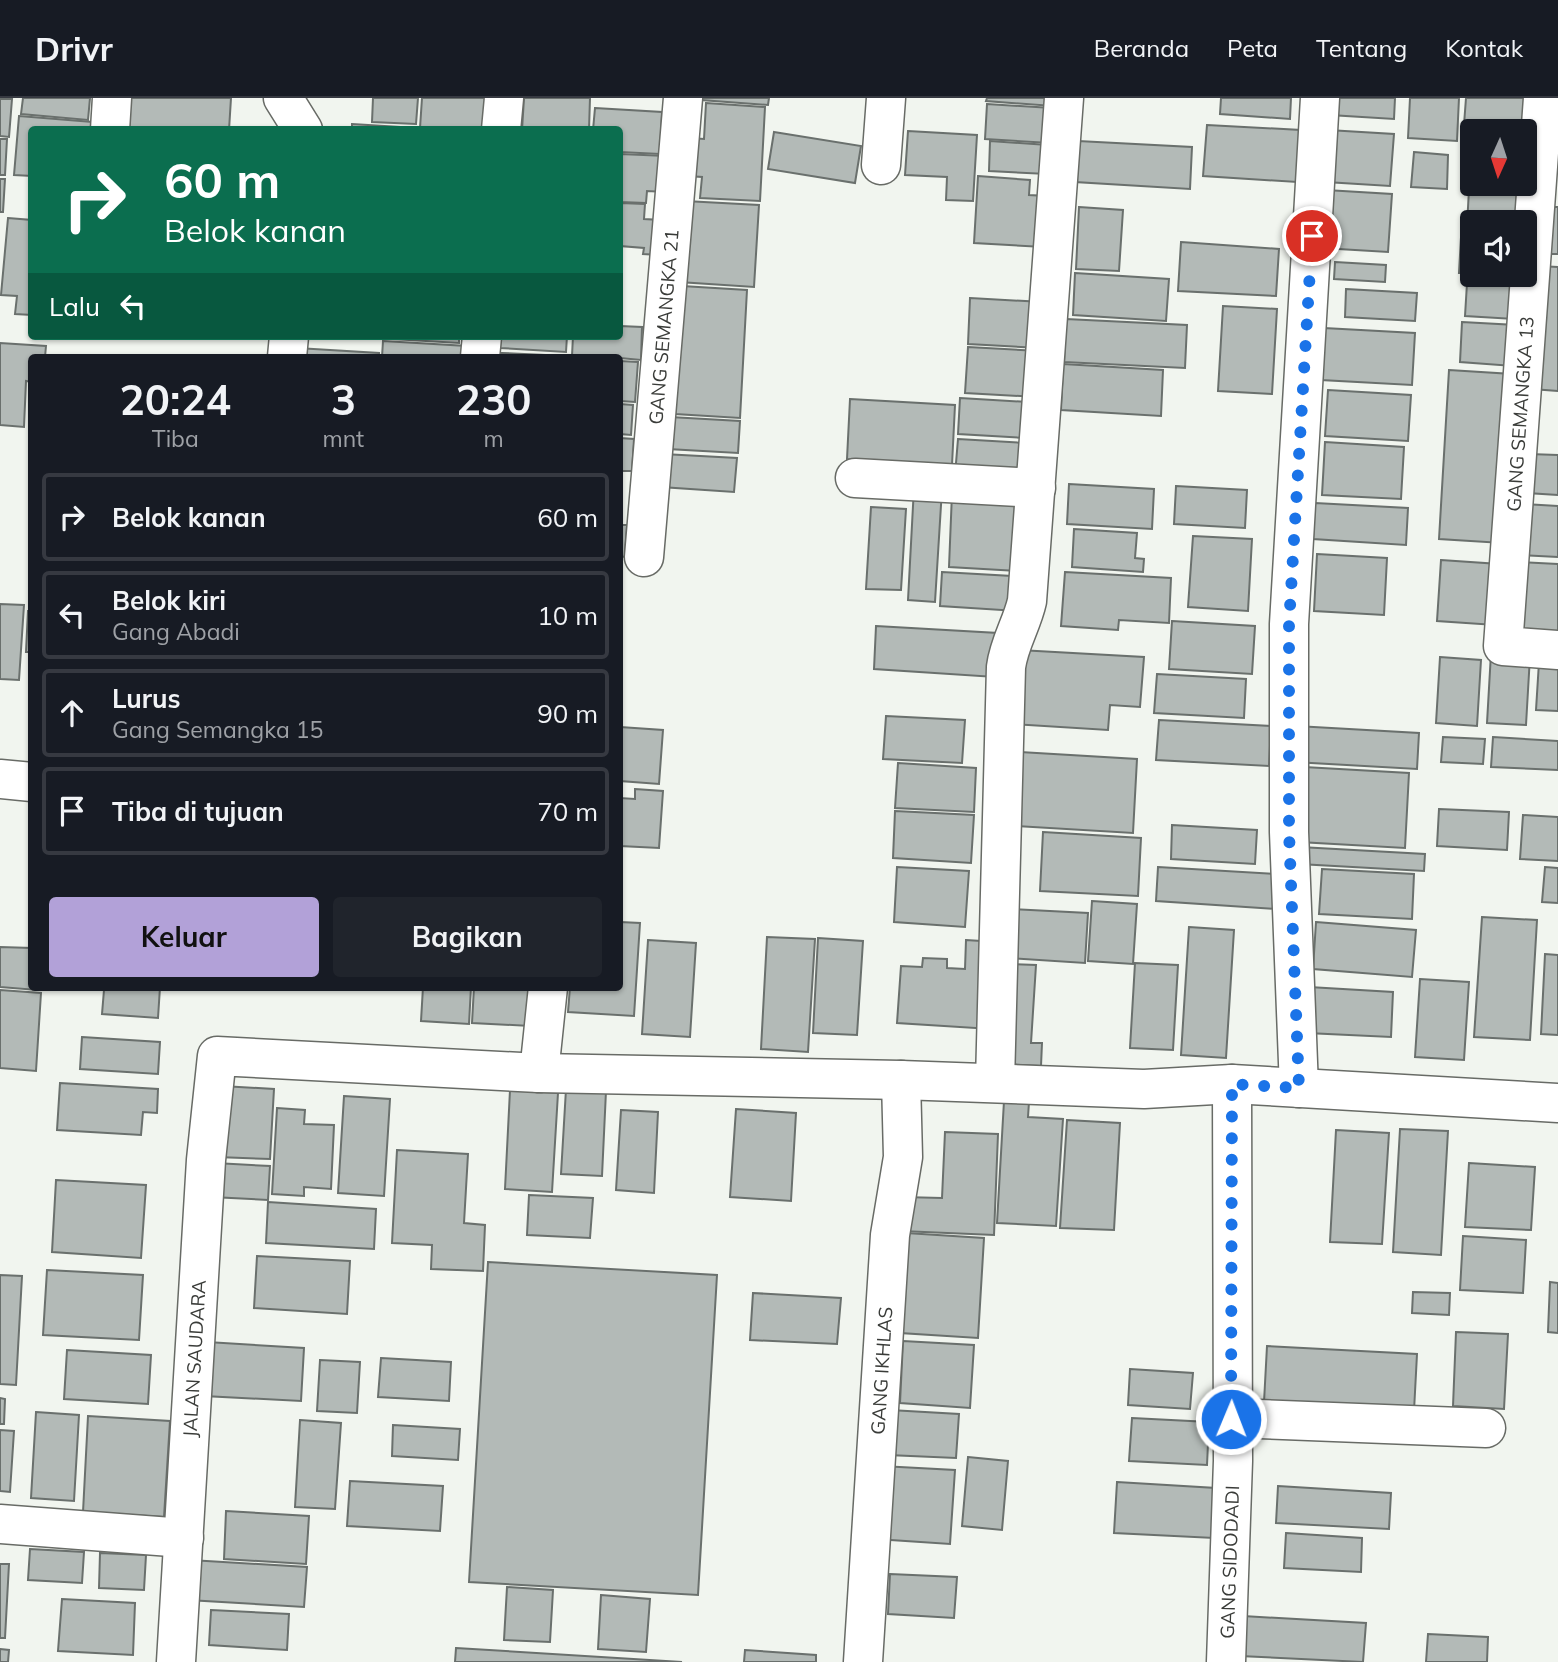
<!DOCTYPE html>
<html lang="id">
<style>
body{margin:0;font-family:Mulish,sans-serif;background:#20242c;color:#f1f3f6;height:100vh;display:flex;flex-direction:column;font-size:26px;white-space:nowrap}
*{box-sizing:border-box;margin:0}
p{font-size:23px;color:#9ea1a6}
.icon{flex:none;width:38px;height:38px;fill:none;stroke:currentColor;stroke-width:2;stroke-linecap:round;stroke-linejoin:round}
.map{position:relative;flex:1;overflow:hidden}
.details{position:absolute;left:28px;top:256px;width:595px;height:637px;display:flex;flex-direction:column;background:#171b24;border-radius:7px;box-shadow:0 2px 5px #0004}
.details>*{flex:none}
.guide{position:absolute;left:28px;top:28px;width:595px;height:214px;border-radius:7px;box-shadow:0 2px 5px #0004;background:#0b6e4f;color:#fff;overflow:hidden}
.needle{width:46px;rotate:183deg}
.fabs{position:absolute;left:1460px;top:21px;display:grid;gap:14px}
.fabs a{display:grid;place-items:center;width:77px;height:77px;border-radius:7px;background:#171b24;box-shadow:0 2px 5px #0004;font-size:35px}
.pin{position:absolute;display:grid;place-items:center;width:60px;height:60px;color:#fff;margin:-30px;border:4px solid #fff;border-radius:50%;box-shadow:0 2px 7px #0007}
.me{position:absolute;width:77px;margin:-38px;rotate:1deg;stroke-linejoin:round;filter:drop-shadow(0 0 5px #0008)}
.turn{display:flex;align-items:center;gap:24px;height:147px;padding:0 21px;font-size:32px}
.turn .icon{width:91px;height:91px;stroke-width:2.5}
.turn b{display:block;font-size:49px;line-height:60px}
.then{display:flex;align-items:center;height:66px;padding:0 21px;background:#0003;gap:14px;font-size:26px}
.eta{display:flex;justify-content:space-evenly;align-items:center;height:119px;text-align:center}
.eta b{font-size:42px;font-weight:700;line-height:49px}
.cta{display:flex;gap:14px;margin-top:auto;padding:14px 21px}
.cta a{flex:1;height:80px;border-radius:7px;background:#b2a1d8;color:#111;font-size:28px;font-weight:700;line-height:80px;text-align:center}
.cta a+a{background:#20242c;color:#f1f3f6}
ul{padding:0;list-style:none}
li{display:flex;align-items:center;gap:21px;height:88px;margin:0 14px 10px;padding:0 7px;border:4px solid #363941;border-radius:7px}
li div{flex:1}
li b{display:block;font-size:26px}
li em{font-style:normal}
header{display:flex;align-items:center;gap:42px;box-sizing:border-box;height:98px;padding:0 35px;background:#171b24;border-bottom:2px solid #363941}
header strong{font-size:33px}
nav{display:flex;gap:38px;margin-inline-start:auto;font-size:24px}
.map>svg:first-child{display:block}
.building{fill:#b3bab7;stroke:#6a706d;stroke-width:2}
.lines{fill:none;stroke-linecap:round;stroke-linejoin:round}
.minor-casing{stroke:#686b66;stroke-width:41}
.minor{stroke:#fff;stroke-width:38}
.route{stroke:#1a73e8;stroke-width:12;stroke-dasharray:0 21.6}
.labels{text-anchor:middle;stroke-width:5;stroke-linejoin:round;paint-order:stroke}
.street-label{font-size:19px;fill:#3a3c39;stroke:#fff}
</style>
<header>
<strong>Drivr</strong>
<nav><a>Beranda</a><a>Peta</a><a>Tentang</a><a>Kontak</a></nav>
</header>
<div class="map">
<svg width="1558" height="1564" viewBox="0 0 1558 1564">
<rect width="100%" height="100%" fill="#f1f5ef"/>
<g class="building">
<polygon points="23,0 90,0 88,22 21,16"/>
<polygon points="121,0 231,0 229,32 119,32"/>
<polygon points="373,0 418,0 416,26 372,24"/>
<polygon points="422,0 494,0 492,32 420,30"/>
<polygon points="524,0 590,0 589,32 522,32"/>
<polygon points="701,0 769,0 768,7 701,2"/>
<polygon points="987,0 1054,0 1053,8 986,3"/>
<polygon points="1221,0 1291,0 1290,21 1220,16"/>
<polygon points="1331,0 1395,0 1394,21 1330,17"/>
<polygon points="1410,0 1459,0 1457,43 1408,40"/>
<polygon points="1466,0 1529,0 1524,33 1472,33 1472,41 1463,40"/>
<polygon points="0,1 12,1 9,39 0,38"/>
<polygon points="706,5 765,9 760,103 700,100 702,79 688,78 691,40 704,41"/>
<polygon points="987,6 1052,10 1050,45 985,41"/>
<polygon points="595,10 662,14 660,56 620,54 620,32 593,32"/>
<polygon points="19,18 105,25 105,32 32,32 32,78 14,77"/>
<polygon points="352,26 416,30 416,32 352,32"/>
<polygon points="1207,27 1301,32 1297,84 1203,78"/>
<polygon points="1328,32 1394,36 1390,88 1326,84"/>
<polygon points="908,33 977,37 973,103 946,102 947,79 905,77"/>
<polygon points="774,34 861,48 855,85 768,71"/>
<polygon points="0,41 7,41 5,77 0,77"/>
<polygon points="990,43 1048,47 1047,76 989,73"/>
<polygon points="1078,43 1192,49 1190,91 1075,84"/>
<polygon points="1414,54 1448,57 1447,91 1411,89"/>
<polygon points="620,56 667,58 665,94 647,93 646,105 620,104"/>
<polygon points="978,78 1030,82 1029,97 1047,98 1043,149 974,145"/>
<polygon points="0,81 5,81 3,114 0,114"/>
<polygon points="1469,91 1527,94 1524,124 1472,124 1472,129 1467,128"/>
<polygon points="1326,92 1392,96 1388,154 1322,150"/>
<polygon points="685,103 759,107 754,189 679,184"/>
<polygon points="620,105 645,106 644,121 661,122 659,157 643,156 644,150 620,148"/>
<polygon points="1079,109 1123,112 1119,173 1076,171"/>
<polygon points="1545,109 1558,109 1558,156 1542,156"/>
<polygon points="8,120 32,122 32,217 15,216 17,198 1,197"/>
<polygon points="1461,139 1472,140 1472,175 1459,175"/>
<polygon points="1181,144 1279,151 1276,198 1178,193"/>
<polygon points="1335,164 1386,167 1385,184 1334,181"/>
<polygon points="1539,168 1558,169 1558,293 1532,291"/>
<polygon points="1075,175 1169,181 1166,223 1073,217"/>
<polygon points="1467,185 1515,187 1514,221 1465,218"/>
<polygon points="682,188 747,192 740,320 675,316"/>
<polygon points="1346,191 1417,195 1415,223 1345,219"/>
<polygon points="970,200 1043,204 1040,250 968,246"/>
<polygon points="1223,208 1277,211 1272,296 1218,293"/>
<polygon points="1066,221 1187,227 1185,270 1064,264"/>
<polygon points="1462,224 1516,227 1513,268 1460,264"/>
<polygon points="620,228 642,229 641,262 620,260 620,259 572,258 573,238 620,238"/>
<polygon points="1324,230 1415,235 1412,287 1321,282"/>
<polygon points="393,238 459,238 459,245 393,241"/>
<polygon points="501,238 567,238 566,254 500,250"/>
<polygon points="383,243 467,248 467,259 382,259"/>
<polygon points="0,245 46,248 45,259 32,259 32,284 26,283 24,329 0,327"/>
<polygon points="968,249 1039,253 1037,299 965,295"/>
<polygon points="297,250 379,255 379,259 297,259"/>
<polygon points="502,255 566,258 566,259 502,259"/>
<polygon points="620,263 638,264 635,304 620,303"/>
<polygon points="1063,266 1163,272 1161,318 1061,312"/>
<polygon points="1449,272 1512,276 1502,445 1439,441"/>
<polygon points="1328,292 1411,297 1408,343 1325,338"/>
<polygon points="960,300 1028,304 1025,340 958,336"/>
<polygon points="850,301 955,307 952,367 847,361"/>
<polygon points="620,306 633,307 631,337 620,336"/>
<polygon points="670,319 740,323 738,355 668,351"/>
<polygon points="620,340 634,341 632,373 620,373"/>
<polygon points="958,341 1025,345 1023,381 955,377"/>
<polygon points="1325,344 1404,349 1401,401 1322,397"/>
<polygon points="663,356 737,360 734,394 661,389"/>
<polygon points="1529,356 1558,357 1558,397 1527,395"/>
<polygon points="1069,386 1154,391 1152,431 1067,426"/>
<polygon points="1176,388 1247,392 1245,430 1174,426"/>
<polygon points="914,389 942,391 935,504 908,502"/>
<polygon points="952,395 1025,400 1020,473 949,469"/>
<polygon points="1315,405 1408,410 1406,447 1313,441"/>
<polygon points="1524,406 1558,408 1558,459 1521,457"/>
<polygon points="871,409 906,411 901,492 866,491"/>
<polygon points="620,427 627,427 625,459 620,458"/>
<polygon points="1074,431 1137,435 1135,460 1144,461 1143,474 1072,469"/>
<polygon points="1193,438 1252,441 1248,513 1188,509"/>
<polygon points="1317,456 1387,460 1384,517 1314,513"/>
<polygon points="1441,462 1499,466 1495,527 1437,523"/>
<polygon points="1517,464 1558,466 1558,536 1513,534"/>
<polygon points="942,474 1012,478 1017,513 940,508"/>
<polygon points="1065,474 1171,480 1169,525 1119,522 1118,532 1061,528"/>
<polygon points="0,506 24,507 19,582 0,581"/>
<polygon points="28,513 32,513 32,554 26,554"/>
<polygon points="1172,523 1255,528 1252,576 1169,571"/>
<polygon points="876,528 998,535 995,579 874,571"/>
<polygon points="1019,552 1144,559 1140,609 1110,607 1108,632 1014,626"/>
<polygon points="1491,555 1530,558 1526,627 1487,625"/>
<polygon points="1440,559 1481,562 1477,628 1436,625"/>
<polygon points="1539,564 1558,566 1558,613 1536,612"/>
<polygon points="1157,576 1246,581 1244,620 1154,615"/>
<polygon points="886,618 965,622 962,665 883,661"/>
<polygon points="1159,622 1271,628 1269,668 1156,662"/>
<polygon points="1296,628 1419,635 1417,671 1294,664"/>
<polygon points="620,629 663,632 659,686 620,683"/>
<polygon points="1443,639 1485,641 1483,666 1441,664"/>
<polygon points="1493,639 1558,643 1558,672 1491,669"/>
<polygon points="1020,654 1137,661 1133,735 1016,728"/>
<polygon points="898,665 976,670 974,714 895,710"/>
<polygon points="1304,669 1409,675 1405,750 1299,744"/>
<polygon points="635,691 663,693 659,750 620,748 620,700 635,701"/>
<polygon points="1439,711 1509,714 1507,752 1437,748"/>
<polygon points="895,713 974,717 971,765 893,760"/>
<polygon points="1523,717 1558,719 1558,763 1520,761"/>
<polygon points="1172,727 1257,732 1255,766 1171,761"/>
<polygon points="1043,734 1141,740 1138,798 1040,793"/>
<polygon points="1300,749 1425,756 1424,773 1299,766"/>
<polygon points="897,769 969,773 965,829 894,824"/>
<polygon points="1158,769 1278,776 1276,811 1156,803"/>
<polygon points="1545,769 1558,770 1558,805 1542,804"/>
<polygon points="1322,771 1414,776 1412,821 1319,816"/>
<polygon points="1092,803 1137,806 1133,866 1088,863"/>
<polygon points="1013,811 1088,815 1085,865 1010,860"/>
<polygon points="1482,819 1537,822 1530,942 1474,939"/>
<polygon points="620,824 640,825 634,918 568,914 570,889 620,889"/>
<polygon points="1316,824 1416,832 1412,879 1313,871"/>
<polygon points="1189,829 1234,832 1226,960 1181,957"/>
<polygon points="767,839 815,841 808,954 761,951"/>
<polygon points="818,840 863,843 857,937 813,935"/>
<polygon points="648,842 696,845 690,939 642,936"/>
<polygon points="966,842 996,844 991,931 897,925 901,868 922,869 923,860 947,861 947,870 965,871"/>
<polygon points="0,849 32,850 32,889 38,889 37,892 0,889"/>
<polygon points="1545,856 1558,857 1558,937 1541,936"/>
<polygon points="1135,865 1178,867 1173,952 1130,950"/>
<polygon points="1009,866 1036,867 1031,945 1042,945 1041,968 1003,966"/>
<polygon points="1420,881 1469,884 1464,962 1415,959"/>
<polygon points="114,889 160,889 158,920 102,916 104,892 114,892"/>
<polygon points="423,889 471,889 469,926 421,923"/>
<polygon points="474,889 532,889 530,928 472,925"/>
<polygon points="1309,889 1393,894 1391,939 1307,935"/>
<polygon points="0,892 41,895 36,973 0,970"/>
<polygon points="82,939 160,944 158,976 80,971"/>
<polygon points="60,985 158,991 157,1015 143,1014 141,1037 57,1032"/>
<polygon points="222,988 274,991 270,1061 217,1059"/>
<polygon points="566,991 606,993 602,1078 561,1076"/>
<polygon points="510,992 558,995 552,1094 505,1091"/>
<polygon points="344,998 390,1001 384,1098 338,1095"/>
<polygon points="1004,1003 1029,1004 1028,1019 1063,1021 1056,1128 997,1125"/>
<polygon points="277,1010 305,1012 304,1026 334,1027 331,1091 304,1089 304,1098 272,1096"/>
<polygon points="736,1011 796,1015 791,1103 730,1099"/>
<polygon points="621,1012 658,1014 654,1095 616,1092"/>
<polygon points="1067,1022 1120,1025 1114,1132 1060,1130"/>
<polygon points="1400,1031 1448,1033 1441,1157 1393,1154"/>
<polygon points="1336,1032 1389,1035 1382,1146 1330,1144"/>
<polygon points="945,1034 998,1036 994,1137 901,1133 903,1099 942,1100"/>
<polygon points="397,1052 468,1056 464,1125 485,1127 483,1173 431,1171 432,1147 392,1145"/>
<polygon points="215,1065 270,1068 268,1102 212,1099"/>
<polygon points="1469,1065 1535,1069 1531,1132 1465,1129"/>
<polygon points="56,1082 146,1087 141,1160 52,1154"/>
<polygon points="529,1097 593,1100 590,1140 527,1137"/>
<polygon points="268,1104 376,1111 374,1151 266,1145"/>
<polygon points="906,1135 984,1140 978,1240 900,1235"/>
<polygon points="1463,1138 1526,1142 1523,1195 1460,1192"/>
<polygon points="257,1158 350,1163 347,1216 254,1210"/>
<polygon points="488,1164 717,1177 698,1497 469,1484"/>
<polygon points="47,1172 143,1177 139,1242 43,1237"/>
<polygon points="0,1177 22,1178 16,1287 0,1286"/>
<polygon points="1550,1184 1558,1185 1558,1235 1548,1234"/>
<polygon points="1413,1194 1450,1195 1449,1217 1412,1215"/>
<polygon points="753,1195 841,1200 837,1246 750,1242"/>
<polygon points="1456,1234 1508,1236 1504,1311 1453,1308"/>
<polygon points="903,1243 974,1247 970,1310 900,1305"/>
<polygon points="207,1244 304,1250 301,1303 204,1298"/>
<polygon points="1267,1248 1417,1256 1414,1313 1264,1304"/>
<polygon points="67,1252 151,1257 148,1306 64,1301"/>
<polygon points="381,1260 451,1264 449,1303 378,1299"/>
<polygon points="320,1262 360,1264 357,1315 317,1313"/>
<polygon points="1130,1271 1193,1275 1190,1311 1128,1307"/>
<polygon points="0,1300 5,1301 4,1326 0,1326"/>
<polygon points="890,1312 959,1316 956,1360 888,1357"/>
<polygon points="36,1314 79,1317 74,1403 31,1400"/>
<polygon points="88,1318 170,1323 164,1419 83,1414"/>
<polygon points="1132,1320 1209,1324 1207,1367 1129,1363"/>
<polygon points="300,1322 341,1325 335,1411 295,1409"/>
<polygon points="393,1327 460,1331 458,1362 392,1358"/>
<polygon points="0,1332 14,1333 10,1394 0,1393"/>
<polygon points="968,1359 1008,1363 1002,1432 962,1428"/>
<polygon points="881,1368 955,1372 950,1446 876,1441"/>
<polygon points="350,1383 443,1388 440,1433 347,1428"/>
<polygon points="1117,1384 1216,1390 1214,1440 1114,1435"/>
<polygon points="1278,1388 1391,1395 1389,1431 1276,1425"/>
<polygon points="226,1413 309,1418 306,1466 224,1461"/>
<polygon points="1286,1435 1362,1440 1361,1474 1284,1470"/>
<polygon points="30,1451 84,1454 82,1485 28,1482"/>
<polygon points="100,1455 146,1457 144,1492 99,1490"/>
<polygon points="190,1462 307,1469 304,1509 188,1502"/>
<polygon points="0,1466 9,1466 5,1540 0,1540"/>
<polygon points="890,1476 957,1479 954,1520 888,1516"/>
<polygon points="507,1489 553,1492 550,1544 504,1542"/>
<polygon points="601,1497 650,1501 646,1554 598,1551"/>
<polygon points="62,1501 135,1505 133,1557 58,1553"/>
<polygon points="211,1512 289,1516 287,1552 209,1547"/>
<polygon points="1243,1518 1366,1525 1363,1564 1240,1558"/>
<polygon points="1428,1536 1488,1539 1487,1564 1426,1564"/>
<polygon points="456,1550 682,1564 455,1564"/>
<polygon points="0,1551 9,1552 8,1564 0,1564"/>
<polygon points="745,1552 816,1557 816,1564 744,1564"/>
</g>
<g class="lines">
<defs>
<g id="minor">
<polyline points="283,0 303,32"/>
<polyline points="1543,0 1503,548 1558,552"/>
<polyline points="110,32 112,0"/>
<polyline points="501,32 504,0"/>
<polyline points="881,67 886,0"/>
<polyline points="287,259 289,238"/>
<polyline points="480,259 482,238"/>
<polyline points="855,380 1036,390"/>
<path id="s1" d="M644 459 683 0"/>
<polyline points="0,681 32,684"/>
<polyline points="539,975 548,889"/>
<path d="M995 984 1006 569C1009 545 1022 526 1027 503L1064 0"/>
<polyline points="1299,990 1289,734 1289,526 1320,0"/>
<polyline points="1232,1320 1486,1330"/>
<polyline points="0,1426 184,1440"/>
<path id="s2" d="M176 1564 206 1062 217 958 539 975 901 982 1144 991 1232 986 1558 1005"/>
<path id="s3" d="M863 1564 890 1137 903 1059 901 982"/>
<path id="s4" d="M1226 1564 1233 1363 1232 986"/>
</g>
</defs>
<use href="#minor" class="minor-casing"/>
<use href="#minor" class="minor"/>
</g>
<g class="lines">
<polyline class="route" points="1231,1321 1232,986 1299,990 1289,734 1289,526 1312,138"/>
</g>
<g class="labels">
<g class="street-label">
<text dy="7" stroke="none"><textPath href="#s1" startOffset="231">GANG SEMANGKA 21</textPath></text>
<text transform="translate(1520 316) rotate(-86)" y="7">GANG SEMANGKA 13</text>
<text dy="7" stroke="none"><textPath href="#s2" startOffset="304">JALAN SAUDARA</textPath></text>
<text dy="7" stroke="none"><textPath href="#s3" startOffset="292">GANG IKHLAS</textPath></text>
<text dy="7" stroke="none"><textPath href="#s4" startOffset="100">GANG SIDODADI</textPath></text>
</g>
</g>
</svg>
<div class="fabs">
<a><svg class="needle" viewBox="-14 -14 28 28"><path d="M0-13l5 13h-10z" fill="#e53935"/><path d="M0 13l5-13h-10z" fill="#9ea1a6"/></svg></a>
<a><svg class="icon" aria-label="sound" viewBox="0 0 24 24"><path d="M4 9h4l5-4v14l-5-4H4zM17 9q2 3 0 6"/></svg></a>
</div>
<div class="pin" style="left:1312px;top:138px;background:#d93025"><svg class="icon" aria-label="arrive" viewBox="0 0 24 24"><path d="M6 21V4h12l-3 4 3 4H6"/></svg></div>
<svg class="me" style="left:1231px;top:1321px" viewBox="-20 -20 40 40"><circle r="17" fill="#1a73e8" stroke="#fff" stroke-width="3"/><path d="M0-11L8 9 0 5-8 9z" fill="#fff"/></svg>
<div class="guide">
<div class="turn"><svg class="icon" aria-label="right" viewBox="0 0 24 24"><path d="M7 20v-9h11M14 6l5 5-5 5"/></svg><div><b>60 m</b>Belok kanan</div></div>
<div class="then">Lalu<svg class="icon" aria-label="left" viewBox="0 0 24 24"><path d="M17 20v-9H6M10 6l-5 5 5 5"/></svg></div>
</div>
<section class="details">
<div class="eta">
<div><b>20:24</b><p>Tiba</p></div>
<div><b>3</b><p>mnt</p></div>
<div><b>230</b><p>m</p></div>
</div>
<ul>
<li><svg class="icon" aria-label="right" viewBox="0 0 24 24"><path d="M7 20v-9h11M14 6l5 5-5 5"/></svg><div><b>Belok kanan</b></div><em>60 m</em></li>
<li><svg class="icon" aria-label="left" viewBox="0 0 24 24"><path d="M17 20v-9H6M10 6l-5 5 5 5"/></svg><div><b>Belok kiri</b><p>Gang Abadi</p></div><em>10 m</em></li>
<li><svg class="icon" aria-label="ahead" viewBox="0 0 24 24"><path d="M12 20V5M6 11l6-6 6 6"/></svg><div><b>Lurus</b><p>Gang Semangka 15</p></div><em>90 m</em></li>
<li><svg class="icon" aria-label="arrive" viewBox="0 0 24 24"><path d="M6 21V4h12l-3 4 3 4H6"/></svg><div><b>Tiba di tujuan</b></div><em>70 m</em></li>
</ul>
<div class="cta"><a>Keluar</a><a>Bagikan</a></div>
</section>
</div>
